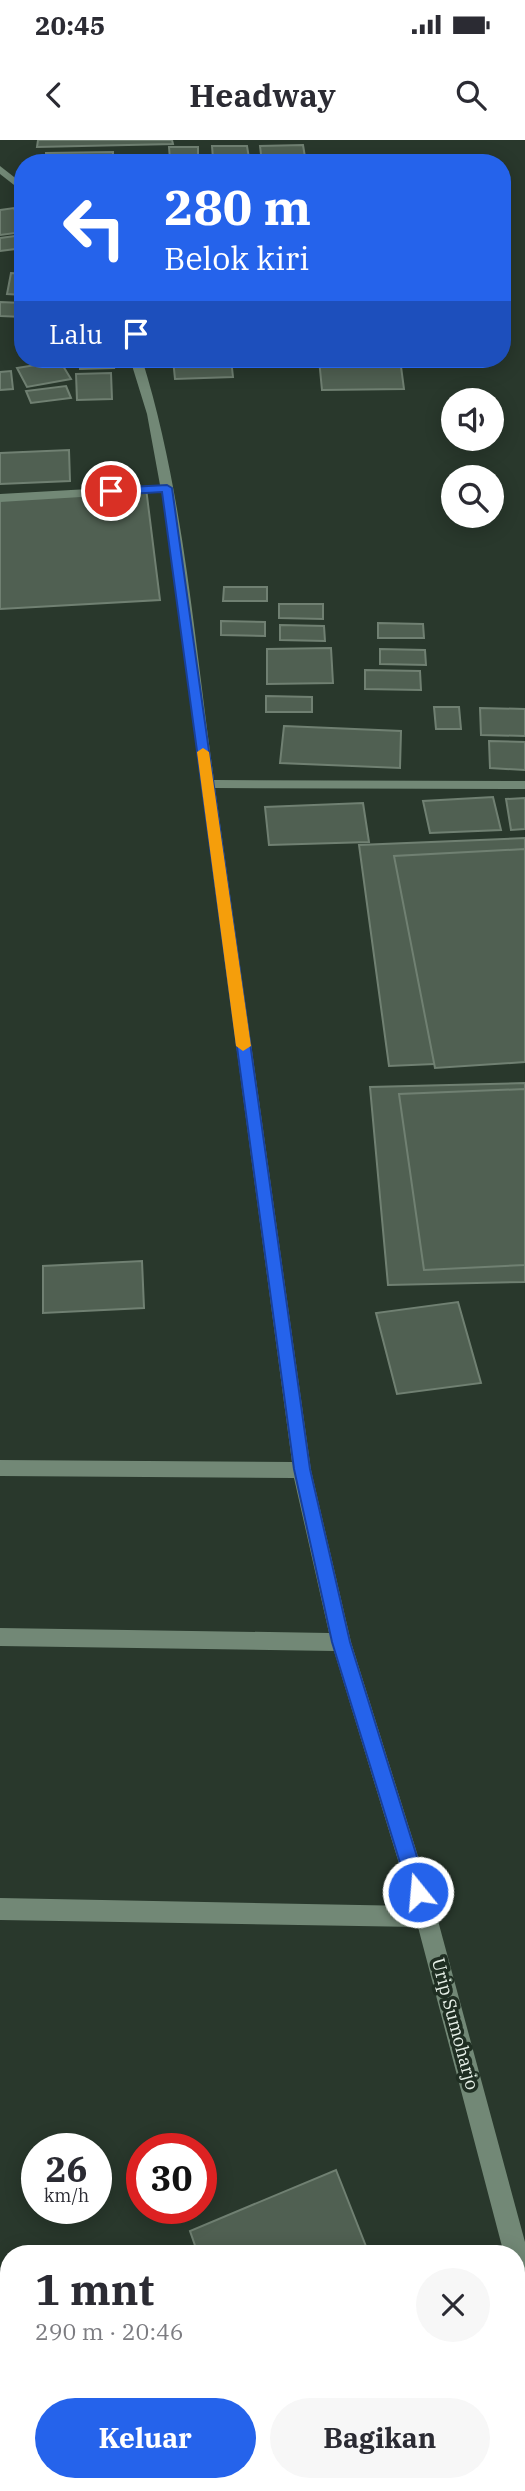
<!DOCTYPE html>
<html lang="id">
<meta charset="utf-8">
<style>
body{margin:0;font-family:"IBM Plex Serif",serif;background:#f7f7f7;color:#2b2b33;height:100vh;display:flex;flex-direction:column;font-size:26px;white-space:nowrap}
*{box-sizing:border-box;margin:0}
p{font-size:23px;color:#7c7c81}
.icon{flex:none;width:38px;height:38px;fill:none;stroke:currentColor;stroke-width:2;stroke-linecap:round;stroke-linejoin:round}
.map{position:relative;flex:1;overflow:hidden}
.side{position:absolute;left:0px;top:2105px;width:525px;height:247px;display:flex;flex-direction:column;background:#fff;border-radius:28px 28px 0 0;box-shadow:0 4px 18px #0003}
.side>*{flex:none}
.banner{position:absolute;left:14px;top:14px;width:497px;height:214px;border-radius:28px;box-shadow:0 4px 18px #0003;background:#2563eb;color:#fff;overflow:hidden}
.buttons{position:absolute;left:441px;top:248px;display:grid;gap:14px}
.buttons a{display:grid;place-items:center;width:63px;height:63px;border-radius:50%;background:#fff;box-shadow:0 4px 18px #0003;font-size:35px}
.speed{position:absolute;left:21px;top:1993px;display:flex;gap:14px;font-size:35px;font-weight:700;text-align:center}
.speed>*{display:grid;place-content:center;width:91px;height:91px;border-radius:50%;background:#fff;box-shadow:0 4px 18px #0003;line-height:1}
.speed small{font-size:18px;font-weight:400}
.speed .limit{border:10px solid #d22;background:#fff;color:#111}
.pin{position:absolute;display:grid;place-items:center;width:60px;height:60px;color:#fff;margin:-30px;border:4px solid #fff;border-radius:50%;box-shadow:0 2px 7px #0007}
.me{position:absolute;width:77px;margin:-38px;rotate:343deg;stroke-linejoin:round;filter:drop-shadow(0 0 5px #0008)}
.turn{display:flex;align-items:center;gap:24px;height:147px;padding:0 35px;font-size:32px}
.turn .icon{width:91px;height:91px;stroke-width:2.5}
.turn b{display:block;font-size:49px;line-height:60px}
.then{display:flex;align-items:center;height:66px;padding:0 35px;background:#0003;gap:14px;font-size:26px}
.round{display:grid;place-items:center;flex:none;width:74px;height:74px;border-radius:37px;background:#f7f7f7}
.summary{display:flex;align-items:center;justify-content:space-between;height:119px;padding:0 35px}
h1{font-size:42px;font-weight:700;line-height:52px}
.primary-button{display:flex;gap:14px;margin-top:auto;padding:14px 35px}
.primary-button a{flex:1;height:80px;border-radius:42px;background:#2563eb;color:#fff;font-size:28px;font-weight:700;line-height:80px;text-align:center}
.primary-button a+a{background:#f7f7f7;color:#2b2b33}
.status{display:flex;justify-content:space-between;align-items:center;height:49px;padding:0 35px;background:#fff;direction:ltr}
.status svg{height:19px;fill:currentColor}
header{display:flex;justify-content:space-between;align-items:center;height:91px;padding:0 35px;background:#fff;font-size:32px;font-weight:700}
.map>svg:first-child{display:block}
.building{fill:#506052;stroke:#708072;stroke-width:2}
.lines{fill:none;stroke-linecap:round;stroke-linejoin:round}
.minor{fill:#728876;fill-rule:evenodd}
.route{fill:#2563eb;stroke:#184099;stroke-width:2}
.slow{fill:#f59e0b}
.labels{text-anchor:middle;stroke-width:7;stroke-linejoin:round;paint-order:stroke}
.street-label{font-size:18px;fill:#e8f1e9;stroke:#1f2e22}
</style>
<div class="status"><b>20:45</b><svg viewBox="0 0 49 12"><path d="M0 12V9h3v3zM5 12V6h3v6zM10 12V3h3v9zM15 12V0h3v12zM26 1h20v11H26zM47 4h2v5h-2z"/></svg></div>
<header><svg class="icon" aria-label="back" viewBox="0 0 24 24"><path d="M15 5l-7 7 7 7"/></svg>Headway<svg class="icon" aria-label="search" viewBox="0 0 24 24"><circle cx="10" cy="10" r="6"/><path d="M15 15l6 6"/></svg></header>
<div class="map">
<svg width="525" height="2351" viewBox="0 0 525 2351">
<rect width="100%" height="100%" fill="#29382c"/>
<g class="building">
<polygon points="38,0 172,0 173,4 37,7"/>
<polygon points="303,5 306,23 262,23 260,6"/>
<polygon points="212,6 247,6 249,18 213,19"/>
<polygon points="169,7 198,7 198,19 170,20"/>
<polygon points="113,12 113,21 46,22 46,13"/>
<polygon points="14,68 23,92 0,95 0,70"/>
<polygon points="23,95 23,108 0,111 0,98"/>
<polygon points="11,133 23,134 23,155 7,154"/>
<polygon points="0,162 23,163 23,177 0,176"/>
<polygon points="173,219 231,219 233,237 175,239"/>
<polygon points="319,219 400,219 404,249 322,250"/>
<polygon points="60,221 71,239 27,247 17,228"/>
<polygon points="113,222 114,228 80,229 80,223"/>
<polygon points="11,231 13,249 0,250 0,232"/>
<polygon points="111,233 112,259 77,260 76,234"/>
<polygon points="66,246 71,258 31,263 26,251"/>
<polygon points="69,310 70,341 0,344 0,313"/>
<polygon points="146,348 160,460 0,469 0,356"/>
<polygon points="224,447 267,447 267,461 223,461"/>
<polygon points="279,464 323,464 323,479 279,478"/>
<polygon points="221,481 265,482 265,496 221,495"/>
<polygon points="378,483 423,484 424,498 378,498"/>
<polygon points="280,485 324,486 325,501 280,500"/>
<polygon points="331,508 333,543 267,544 267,509"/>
<polygon points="380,509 425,510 426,525 380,524"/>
<polygon points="365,530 420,531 421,550 365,549"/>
<polygon points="266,556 312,557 312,572 266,572"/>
<polygon points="434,567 459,567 461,589 436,589"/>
<polygon points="480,568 525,569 525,596 481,595"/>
<polygon points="284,586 401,591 400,628 280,623"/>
<polygon points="489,601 525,602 525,630 490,628"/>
<polygon points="493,657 501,690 430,693 423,661"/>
<polygon points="525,658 525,689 511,690 506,659"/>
<polygon points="363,663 369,702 269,705 265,667"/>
<polygon points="525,698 525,920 389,926 359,705"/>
<polygon points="525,709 525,922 435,928 394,716"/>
<polygon points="525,943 525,1142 388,1145 370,947"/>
<polygon points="525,949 525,1125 424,1130 399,954"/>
<polygon points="142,1121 144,1168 43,1173 43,1126"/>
<polygon points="458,1162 481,1243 397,1254 376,1173"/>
<polygon points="336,2030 369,2114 198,2114 190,2091"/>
<polygon points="9,2290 9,2343 39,2343 41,2351 0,2351 0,2293"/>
<polygon points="69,2343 123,2343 126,2351 72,2351"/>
<polygon points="152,2343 216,2343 218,2351 154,2351"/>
<polygon points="242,2343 324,2343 303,2351 244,2351"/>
</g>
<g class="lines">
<g class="minor">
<polygon points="0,26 23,44 23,52 0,34"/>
<path d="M130 219H142C184 354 194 500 214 640L525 641V649L215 648 311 1330 351 1502 437 1777 525 2102V2158L516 2154V2114H504L418 1787 0 1780V1758L412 1766 334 1511 0 1506V1488L329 1493 294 1338 0 1336V1320L292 1322 162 352 0 362V354L160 345 147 274Z"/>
<polygon points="525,2337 525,2351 510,2351 513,2343"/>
</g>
</g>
<polygon class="route" points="167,345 172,348 310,1329 350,1502 428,1752 425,1758 418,1761 411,1758 409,1752 332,1502 294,1329 162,352 111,355 106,351 111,348"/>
<polygon class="slow" points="203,608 209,612 251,906 243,911 236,906 197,612"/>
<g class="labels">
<g class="street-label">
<text transform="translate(455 1884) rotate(75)" y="6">Urip Sumoharjo</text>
</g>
</g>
</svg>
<div class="buttons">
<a><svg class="icon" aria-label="sound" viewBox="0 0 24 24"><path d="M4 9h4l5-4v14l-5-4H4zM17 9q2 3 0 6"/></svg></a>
<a><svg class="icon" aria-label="search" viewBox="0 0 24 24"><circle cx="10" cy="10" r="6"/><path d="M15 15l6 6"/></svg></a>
</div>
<div class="speed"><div>26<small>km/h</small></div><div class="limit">30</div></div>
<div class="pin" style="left:111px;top:351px;background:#d93025"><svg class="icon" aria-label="arrive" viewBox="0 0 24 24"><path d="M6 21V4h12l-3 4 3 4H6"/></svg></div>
<svg class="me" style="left:418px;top:1752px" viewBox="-20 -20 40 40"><circle r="17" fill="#2563eb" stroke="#fff" stroke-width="3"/><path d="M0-11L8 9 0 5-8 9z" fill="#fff"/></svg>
<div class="banner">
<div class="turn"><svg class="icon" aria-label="left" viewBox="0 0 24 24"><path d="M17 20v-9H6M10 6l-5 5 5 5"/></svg><div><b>280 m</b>Belok kiri</div></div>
<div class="then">Lalu<svg class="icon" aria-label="arrive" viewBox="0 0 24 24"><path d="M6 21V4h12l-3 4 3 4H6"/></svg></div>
</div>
<section class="side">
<div class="summary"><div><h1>1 mnt</h1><p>290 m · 20:46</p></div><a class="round"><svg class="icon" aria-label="close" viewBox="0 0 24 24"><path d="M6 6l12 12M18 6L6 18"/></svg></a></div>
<div class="primary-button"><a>Keluar</a><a>Bagikan</a></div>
</section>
</div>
